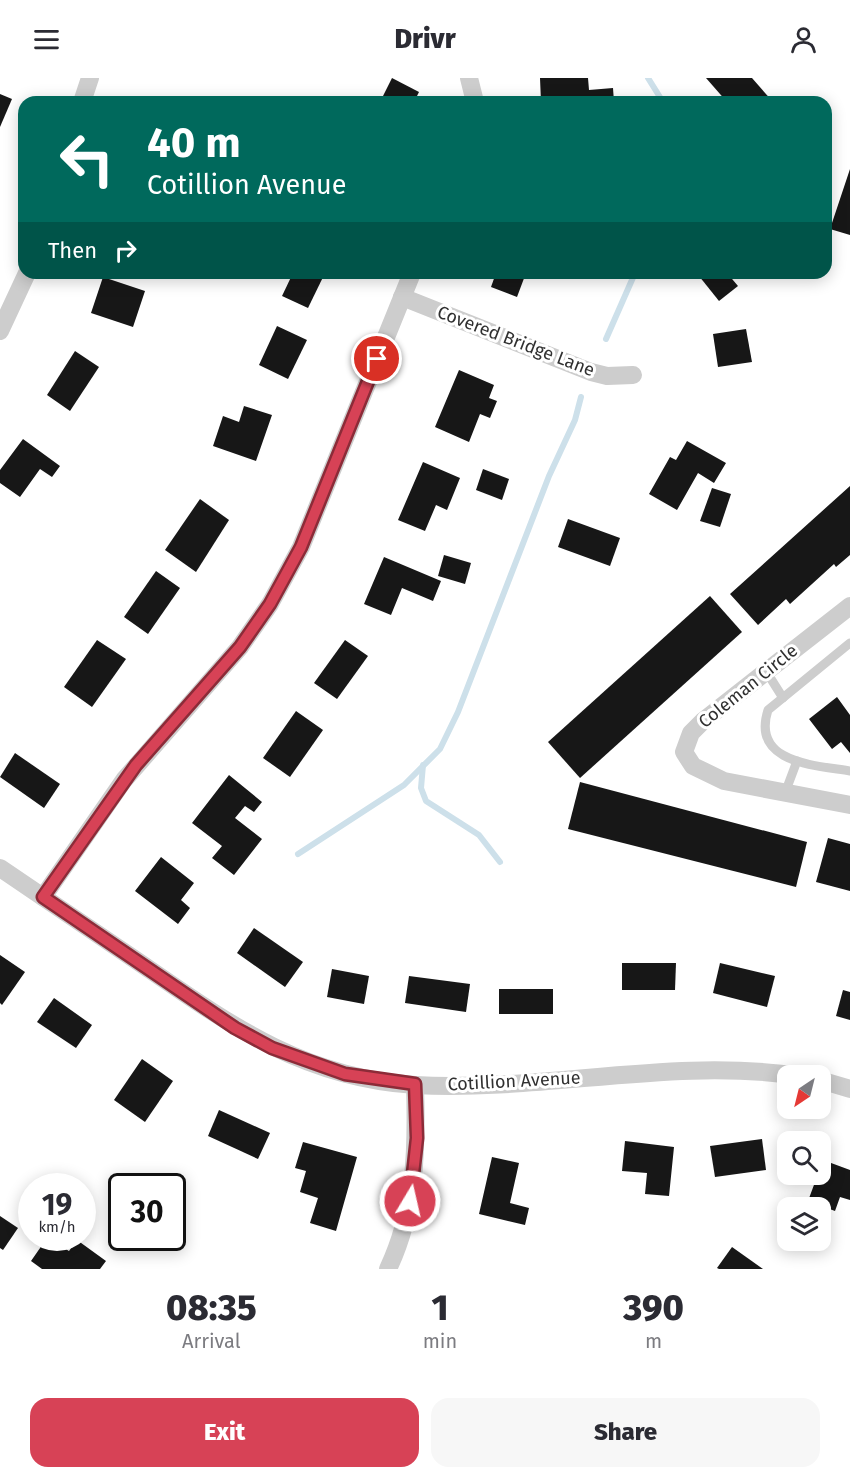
<!DOCTYPE html>
<style>
body{margin:0;font-family:"Fira Sans",sans-serif;background:#f7f7f7;color:#2b2b33;height:100vh;display:flex;flex-direction:column;font-size:22px;white-space:nowrap}
*{box-sizing:border-box;margin:0}
p{font-size:20px;color:#7c7c81}
.icon{flex:none;width:33px;height:33px;fill:none;stroke:currentColor;stroke-width:2;stroke-linecap:round;stroke-linejoin:round}
.map{position:relative;height:1191px;overflow:hidden}
.sheet{display:flex;flex-direction:column;background:#fff;flex:1}
.sheet>*{flex:none}
.hud{position:absolute;left:18px;top:18px;width:814px;height:183px;border-radius:18px;box-shadow:0 3px 15px #0003;background:#00695c;color:#fff;overflow:hidden}
.needle{width:39px;rotate:215deg}
.fabs{position:absolute;left:777px;top:987px;display:grid;gap:12px}
.fabs a{display:grid;place-items:center;width:54px;height:54px;border-radius:12px;background:#fff;box-shadow:0 3px 15px #0003;font-size:30px}
.speed{position:absolute;left:18px;top:1095px;display:flex;gap:12px;font-size:30px;font-weight:700;text-align:center}
.speed>*{display:grid;place-content:center;width:78px;height:78px;border-radius:50%;background:#fff;box-shadow:0 3px 15px #0003;line-height:1}
.speed small{font-size:15px;font-weight:400}
.speed .limit{border:3px solid #111;border-radius:9px;background:#fff;color:#111}
.pin{position:absolute;display:grid;place-items:center;width:51px;height:51px;color:#fff;margin:-26px;border:3px solid #fff;border-radius:50%;box-shadow:0 2px 6px #0007}
.me{position:absolute;width:66px;margin:-33px;rotate:9deg;stroke-linejoin:round;filter:drop-shadow(0 0 4px #0008)}
.turn{display:flex;align-items:center;gap:21px;height:126px;padding:0 30px;font-size:27px}
.turn .icon{width:78px;height:78px;stroke-width:2.5}
.turn b{display:block;font-size:42px;line-height:51px}
.then{display:flex;align-items:center;height:57px;padding:0 30px;background:#0003;gap:12px;font-size:22px}
.eta{display:flex;justify-content:space-evenly;align-items:center;height:102px;text-align:center}
.eta b{font-size:36px;font-weight:800;line-height:42px}
.cta{display:flex;gap:12px;margin-top:auto;padding:12px 30px}
.cta a{flex:1;height:69px;border-radius:18px;background:#d74256;color:#fff;font-size:24px;font-weight:800;line-height:69px;text-align:center}
.cta a+a{background:#f7f7f7;color:#2b2b33}
header{display:flex;justify-content:space-between;align-items:center;height:78px;padding:0 30px;background:#fff;font-size:27px;font-weight:800}
.map>svg:first-child{display:block}
.lines{fill:none;stroke-linecap:round;stroke-linejoin:round}
.stream{stroke:#cde0ea;stroke-width:6}
.building{fill:#171717}
.lane{stroke:#cdcdcd;stroke-width:9}
.street{stroke:#cdcdcd;stroke-width:18}
.route-casing{stroke:#8c2b38;stroke-width:15}
.route{stroke:#d74256;stroke-width:10}
.labels{text-anchor:middle;stroke-width:6;stroke-linejoin:round;paint-order:stroke}
.street-label{font-size:18px;fill:#303030;stroke:#fff}
</style>
<header><svg class="icon" aria-label="menu" viewBox="0 0 24 24"><path d="M4 6h16M4 12h16M4 18h16"/></svg>Drivr<svg class="icon" aria-label="person" viewBox="0 0 24 24"><circle cx="12" cy="8" r="4"/><path d="M4 21q1-7 8-7t8 7"/></svg></header>
<div class="map">
<svg width="850" height="1191" viewBox="0 0 850 1191">
<rect width="100%" height="100%" fill="#fff"/>
<g class="lines">
<g class="stream">
<polyline points="648,0 663,24"/>
<polyline points="606,261 635,195"/>
<polyline points="423,687 421,710 426,723 479,757 500,784"/>
<polyline points="298,776 404,707 440,671 458,634 549,398 575,342 581,319"/>
</g>
</g>
<g class="building">
<polygon points="392,0 419,14 414,24 380,24"/>
<polygon points="540,0 588,0 589,12 613,10 614,24 541,24"/>
<polygon points="706,0 752,0 773,24 727,24"/>
<polygon points="0,16 12,21 0,49"/>
<polygon points="850,91 850,157 830,151"/>
<polygon points="293,195 325,195 308,230 282,218"/>
<polygon points="496,195 526,195 517,219 491,209"/>
<polygon points="703,195 727,195 738,208 719,223 699,198"/>
<polygon points="103,199 145,213 133,249 91,235"/>
<polygon points="277,248 307,262 288,301 259,287"/>
<polygon points="746,251 752,284 718,289 713,256"/>
<polygon points="75,273 99,289 70,333 47,317"/>
<polygon points="459,292 494,307 489,320 497,323 490,340 480,336 469,364 435,349"/>
<polygon points="244,328 272,337 256,383 213,368 223,338 239,344"/>
<polygon points="23,361 60,388 52,399 40,391 20,419 0,405 0,392"/>
<polygon points="687,363 726,385 714,405 698,395 677,432 649,416 670,379 676,382"/>
<polygon points="423,384 460,400 447,432 436,427 425,453 398,442"/>
<polygon points="483,391 509,401 502,422 476,412"/>
<polygon points="850,408 850,477 836,489 834,486 790,526 786,521 758,547 730,516"/>
<polygon points="712,410 731,416 720,449 700,443"/>
<polygon points="200,421 229,442 196,494 165,472"/>
<polygon points="568,441 620,460 610,488 558,469"/>
<polygon points="444,477 471,485 465,506 438,498"/>
<polygon points="384,479 441,503 433,523 402,510 391,537 364,526"/>
<polygon points="156,493 180,510 148,556 124,539"/>
<polygon points="710,518 742,554 580,700 548,664"/>
<polygon points="97,562 126,581 92,629 64,609"/>
<polygon points="345,562 368,578 337,621 314,605"/>
<polygon points="837,619 850,637 850,675 841,664 832,671 809,641"/>
<polygon points="296,633 323,652 290,699 263,680"/>
<polygon points="15,675 60,706 44,730 0,699"/>
<polygon points="229,697 262,724 254,734 245,728 235,740 262,761 234,797 212,780 222,768 192,745"/>
<polygon points="580,704 807,764 796,809 568,751"/>
<polygon points="828,760 850,766 850,813 816,804"/>
<polygon points="161,779 194,805 181,822 190,830 178,846 135,813"/>
<polygon points="254,850 303,884 285,909 237,875"/>
<polygon points="0,877 25,894 2,927 0,925"/>
<polygon points="622,885 676,885 675,912 622,912"/>
<polygon points="720,885 775,898 767,929 713,915"/>
<polygon points="332,891 369,898 364,926 327,919"/>
<polygon points="409,898 470,906 466,934 405,925"/>
<rect x="499" y="911" width="54" height="25"/>
<polygon points="843,912 850,914 850,942 836,938"/>
<polygon points="54,920 92,947 76,970 37,944"/>
<polygon points="142,981 173,1003 145,1044 114,1022"/>
<polygon points="219,1032 270,1055 258,1081 208,1058"/>
<polygon points="762,1061 766,1092 715,1099 710,1068"/>
<polygon points="625,1063 674,1069 669,1118 645,1116 647,1095 622,1093"/>
<polygon points="303,1064 357,1079 336,1153 310,1145 318,1120 300,1114 306,1093 295,1090"/>
<polygon points="492,1079 519,1085 510,1125 529,1130 525,1147 479,1136"/>
<polygon points="823,1082 850,1092 850,1122 840,1119 835,1133 808,1123 818,1096 820,1096"/>
<polygon points="0,1138 18,1150 3,1172 0,1170"/>
<polygon points="47,1160 69,1173 77,1162 106,1183 100,1191 42,1191 31,1183"/>
<polygon points="732,1169 763,1191 719,1191 717,1190"/>
</g>
<g class="lines">
<g class="lane">
<path d="M850 565 768 632C751 685 814 687 850 693"/>
<polyline points="766,593 783,620"/>
<polyline points="785,715 797,683"/>
</g>
<g class="street">
<polyline points="469,0 475,24"/>
<polyline points="82,24 90,0"/>
<polyline points="402,219 591,294 607,298 633,297"/>
<polyline points="0,253 27,195"/>
<polyline points="850,528 703,643 691,655 684,674 693,688 724,703 850,727"/>
<path d="M0 790C48 823 97 856 146 889 233 949 305 1000 415 1007 543 1014 672 979 799 998"/>
<polyline points="43,819 124,702 240,569 270,526 301,469 412,195"/>
<polyline points="820,1002 850,1011"/>
<path d="M388 1191C416 1132 417 1071 415 1007"/>
</g>
</g>
<g class="lines">
<defs>
<polyline id="route" points="377,281 301,469 270,526 240,569 136,687 43,819 235,950 272,970 345,996 415,1006 417,1060 410,1123"/>
</defs>
<use href="#route" class="route-casing"/>
<use href="#route" class="route"/>
</g>
<g class="labels">
<g class="street-label">
<text transform="translate(516 263) rotate(21)" y="6">Covered Bridge Lane</text>
<text transform="translate(748 608) rotate(-39)" y="6">Coleman Circle</text>
<text transform="translate(514 1003) rotate(-3)" y="6">Cotillion Avenue</text>
</g>
</g>
</svg>
<div class="fabs">
<a><svg class="needle" viewBox="-14 -14 28 28"><path d="M0-13l5 13h-10z" fill="#e53935"/><path d="M0 13l5-13h-10z" fill="#7c7c81"/></svg></a>
<a><svg class="icon" aria-label="search" viewBox="0 0 24 24"><circle cx="10" cy="10" r="6"/><path d="M15 15l6 6"/></svg></a>
<a><svg class="icon" aria-label="layers" viewBox="0 0 24 24"><path d="M12 4l9 5-9 5-9-5zM3 14l9 5 9-5"/></svg></a>
</div>
<div class="speed"><div>19<small>km/h</small></div><div class="limit">30</div></div>
<div class="pin" style="left:377px;top:281px;background:#d93025"><svg class="icon" aria-label="arrive" viewBox="0 0 24 24"><path d="M6 21V4h12l-3 4 3 4H6"/></svg></div>
<svg class="me" style="left:410px;top:1123px" viewBox="-20 -20 40 40"><circle r="17" fill="#d74256" stroke="#fff" stroke-width="3"/><path d="M0-11L8 9 0 5-8 9z" fill="#fff"/></svg>
<div class="hud">
<div class="turn"><svg class="icon" aria-label="left" viewBox="0 0 24 24"><path d="M17 20v-9H6M10 6l-5 5 5 5"/></svg><div><b>40 m</b>Cotillion Avenue</div></div>
<div class="then">Then<svg class="icon" aria-label="right" viewBox="0 0 24 24"><path d="M7 20v-9h11M14 6l5 5-5 5"/></svg></div>
</div>
</div>
<section class="sheet">
<div class="eta">
<div><b>08:35</b><p>Arrival</p></div>
<div><b>1</b><p>min</p></div>
<div><b>390</b><p>m</p></div>
</div>
<div class="cta"><a>Exit</a><a>Share</a></div>
</section>
